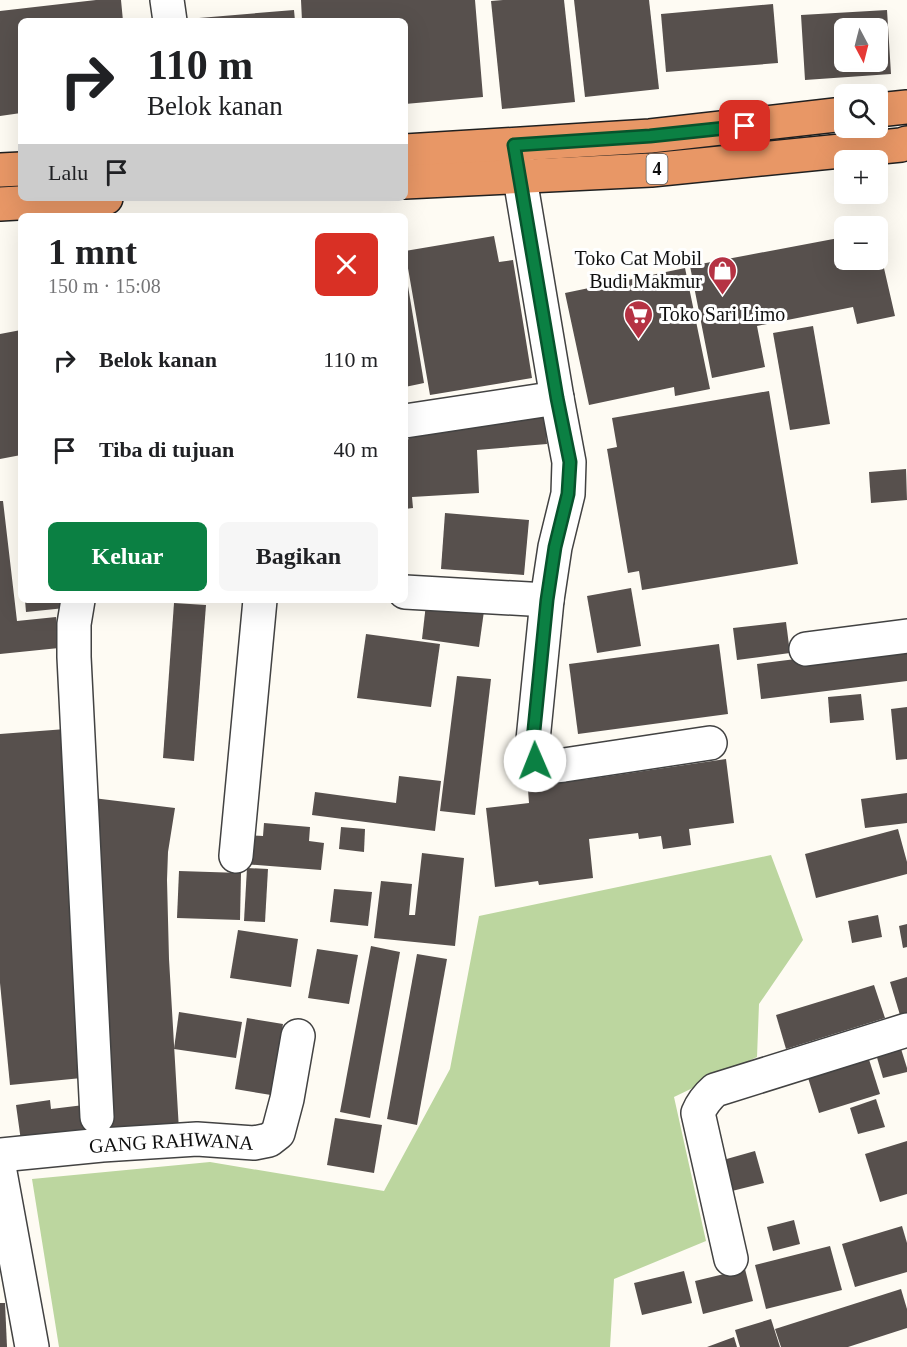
<!DOCTYPE html>
<html lang="id">
<meta charset="utf-8">
<style>
body{margin:0;font-family:"Times New Roman",serif;background:#f6f6f6;color:#202124;height:100vh;display:flex;flex-direction:column;font-size:22px;white-space:nowrap}
*{box-sizing:border-box;margin:0}
p{font-size:20px;color:#757577}
.icon{flex:none;width:33px;height:33px;fill:none;stroke:currentColor;stroke-width:2;stroke-linecap:round;stroke-linejoin:round}
.map{position:relative;flex:1;overflow:hidden}
.side{position:absolute;left:18px;top:213px;width:390px;height:390px;display:flex;flex-direction:column;background:#fff;border-radius:9px;box-shadow:0 6px 24px #0002}
.side>*{flex:none}
.banner{position:absolute;left:18px;top:18px;width:390px;height:183px;border-radius:9px;box-shadow:0 6px 24px #0002;background:#fff;color:#202124;overflow:hidden}
.needle{width:39px;rotate:173deg}
.controls{position:absolute;left:834px;top:18px;display:grid;gap:12px}
.controls a{display:grid;place-items:center;width:54px;height:54px;border-radius:9px;background:#fff;box-shadow:0 6px 24px #0002;font-size:30px}
.pin{position:absolute;display:grid;place-items:center;width:51px;height:51px;color:#fff;margin:-26px;border-radius:12px;box-shadow:0 3px 9px #0006}
.me{position:absolute;width:66px;margin:-33px;rotate:359deg;stroke-linejoin:round;filter:drop-shadow(0 0 4px #0008)}
.turn{display:flex;align-items:center;gap:21px;height:126px;padding:0 30px;font-size:27px}
.turn .icon{width:78px;height:78px;stroke-width:2.5}
.turn b{display:block;font-size:42px;line-height:51px}
.then{display:flex;align-items:center;height:57px;padding:0 30px;background:#0003;gap:12px;font-size:22px}
.round{display:grid;place-items:center;flex:none;width:63px;height:63px;border-radius:9px;background:#f6f6f6}
.summary{display:flex;align-items:center;justify-content:space-between;height:102px;padding:0 30px}
h1{font-size:36px;font-weight:700;line-height:45px}
.primary-button{display:flex;gap:12px;margin-top:auto;padding:12px 30px}
.primary-button a{flex:1;height:69px;border-radius:9px;background:#0b8043;color:#fff;font-size:24px;font-weight:700;line-height:69px;text-align:center}
.primary-button a+a{background:#f6f6f6;color:#202124}
ul{padding:0;list-style:none}
li{display:flex;align-items:center;gap:18px;height:90px;padding:0 30px}
li div{flex:1}
li b{display:block;font-size:22px}
li em{font-style:normal}
.map>svg:first-child{display:block}
.forest{fill:#bcd69f}
.building{fill:#57504d;fill-rule:evenodd}
.lines{fill:none;stroke-linecap:round;stroke-linejoin:round}
.minor-casing{stroke:#424242;stroke-width:36}
.highway-casing{stroke:#202020;stroke-width:36}
.minor{stroke:#fff;stroke-width:33}
.highway{stroke:#e89766;stroke-width:33}
.route-casing{stroke:#07532c;stroke-width:15}
.route{stroke:#0b8043;stroke-width:10}
.labels{text-anchor:middle;stroke-width:6;stroke-linejoin:round;paint-order:stroke}
.shield{fill:#fff;stroke:#575757;stroke-width:1.5}
.shield-label{font-size:18px;font-weight:bold;fill:#0f0f0f}
.poi-label{font-size:20px;fill:#0f0f0f;stroke:#fff;text-anchor:end}
.street-label{font-size:20px;fill:#0f0f0f;stroke:#fff}
</style>
<div class="map">
<svg width="907" height="1347" viewBox="0 0 907 1347">
<rect width="100%" height="100%" fill="#fefbf3"/>
<polygon class="forest" points="771,855 803,940 759,1004 757,1057 674,1097 706,1241 614,1279 610,1347 59,1347 32,1179 210,1162 384,1191 450,1069 479,916"/>
<g class="building">
<polygon points="96,0 121,0 123,21 21,21 21,113 0,116 0,11"/>
<polygon points="301,0 475,0 483,97 405,104 405,21 302,21"/>
<polygon points="503,0 564,0 575,102 502,109 491,1"/>
<polygon points="574,0 649,0 659,89 585,97"/>
<polygon points="773,4 778,63 666,72 661,14"/>
<polygon points="294,10 295,21 187,21 187,19"/>
<path d="M887 10 891 74 805 80 801 15ZM844 28H878V62H844Z"/>
<polygon points="494,236 499,262 513,260 532,378 430,395 405,251"/>
<polygon points="844,237 844,260 878,260 878,242 895,316 857,324 853,307 757,326 765,367 712,378 690,266"/>
<polygon points="685,268 710,389 675,396 674,387 589,405 565,293"/>
<polygon points="405,274 406,274 424,383 405,387"/>
<polygon points="813,326 830,424 790,430 773,333"/>
<polygon points="21,330 21,455 0,459 0,334"/>
<polygon points="769,391 798,564 642,590 639,571 628,573 607,449 617,447 612,418"/>
<polygon points="544,411 547,444 477,450 479,493 412,497 413,508 405,509 405,440 409,439 408,421"/>
<polygon points="906,469 907,500 871,503 869,472"/>
<polygon points="0,501 3,501 17,621 56,617 59,648 0,654"/>
<polygon points="445,513 529,520 524,575 441,569"/>
<polygon points="631,588 641,646 597,653 587,596"/>
<polygon points="25,600 64,600 65,608 26,612"/>
<polygon points="174,603 206,605 194,761 163,758"/>
<polygon points="426,604 484,611 479,647 422,639"/>
<polygon points="786,622 790,653 737,660 733,628"/>
<polygon points="366,634 440,644 431,707 357,698"/>
<polygon points="719,644 728,714 578,734 569,664"/>
<polygon points="907,645 907,681 761,699 757,664"/>
<polygon points="457,676 491,679 475,815 440,811"/>
<polygon points="861,694 864,720 830,723 828,697"/>
<polygon points="907,707 907,759 896,760 891,709"/>
<polygon points="66,729 92,1077 10,1085 0,983 0,734"/>
<polygon points="726,759 734,823 689,829 691,845 663,849 661,836 639,839 638,833 589,839 593,878 539,885 538,881 495,887 486,808 529,803 527,777 581,771 582,780"/>
<polygon points="399,776 441,781 435,831 312,815 315,792 396,803"/>
<polygon points="907,793 907,823 865,828 861,799"/>
<polygon points="93,798 175,808 168,852 167,880 169,959 179,1130 111,1134 99,962"/>
<polygon points="264,823 310,827 309,841 324,843 321,870 244,864 246,835 263,836"/>
<polygon points="341,827 365,829 364,852 339,849"/>
<polygon points="898,829 907,862 907,874 816,898 805,854"/>
<polygon points="422,853 464,858 455,946 374,938 381,881 412,884 409,915 415,915"/>
<polygon points="247,868 268,869 265,922 244,921"/>
<polygon points="179,871 241,873 240,920 177,918"/>
<polygon points="334,889 372,892 368,926 330,922"/>
<polygon points="878,915 882,937 852,943 848,921"/>
<polygon points="907,924 907,947 903,948 899,926"/>
<polygon points="238,930 298,939 291,987 230,978"/>
<polygon points="371,946 400,952 370,1118 340,1112"/>
<polygon points="317,949 358,955 349,1004 308,998"/>
<polygon points="417,954 447,959 417,1125 387,1119"/>
<polygon points="907,977 907,1013 900,1015 890,982"/>
<polygon points="874,985 885,1018 786,1049 776,1015"/>
<polygon points="179,1012 242,1022 236,1058 174,1049"/>
<polygon points="247,1018 283,1024 271,1095 235,1089"/>
<polygon points="897,1036 907,1068 907,1072 883,1078 873,1044"/>
<polygon points="865,1047 880,1094 819,1113 804,1065"/>
<polygon points="876,1099 885,1127 858,1134 850,1108"/>
<polygon points="50,1100 51,1109 84,1105 88,1132 21,1141 16,1105"/>
<polygon points="335,1118 382,1125 374,1173 327,1165"/>
<polygon points="907,1141 907,1194 880,1202 865,1154"/>
<polygon points="755,1151 764,1183 724,1193 716,1162"/>
<polygon points="794,1220 800,1244 773,1251 767,1227"/>
<polygon points="902,1226 907,1243 907,1272 855,1287 842,1244"/>
<polygon points="830,1246 842,1290 766,1309 755,1265"/>
<polygon points="745,1269 753,1301 703,1314 695,1281"/>
<polygon points="684,1271 692,1303 642,1315 634,1283"/>
<polygon points="901,1289 907,1309 907,1328 848,1347 781,1347 775,1329"/>
<polygon points="0,1303 5,1303 7,1347 0,1347"/>
<polygon points="771,1319 780,1347 740,1347 735,1330"/>
<polygon points="734,1337 737,1347 707,1347"/>
</g>
<g class="lines">
<defs>
<g id="minor">
<polyline points="167,0 170,21"/>
<polyline points="515,149 557,398 569,462 568,494 555,547 547,600 532,750 535,761 545,767 564,765 710,743"/>
<polyline points="405,421 557,398"/>
<polyline points="405,592 547,600"/>
<polyline points="78,600 74,624 74,657 97,1117"/>
<polyline points="806,649 907,636"/>
<polyline points="236,856 260,600"/>
<path id="s1" d="M0 1155 102 1145 197 1139 254 1143 269 1140 278 1133 287 1099 298 1036"/>
<polyline points="0,1172 32,1347"/>
<path d="M731 1259 698 1113C702 1103 707 1097 715 1090L907 1030"/>
</g>
<g id="highway">
<polyline points="878,110 907,107"/>
<polyline points="405,151 650,136 844,114"/>
<polyline points="0,170 21,169"/>
<polyline points="405,182 651,170 901,145 907,143"/>
<polyline points="0,204 106,198"/>
</g>
</defs>
<use href="#minor" class="minor-casing"/>
<use href="#highway" class="highway-casing"/>
<use href="#minor" class="minor"/>
<use href="#highway" class="highway"/>
</g>
<g class="lines">
<defs>
<polyline id="route" points="535,761 532,750 547,600 555,547 568,494 570,462 557,398 514,145 650,136 745,126"/>
</defs>
<use href="#route" class="route-casing"/>
<use href="#route" class="route"/>
</g>
<defs>
<symbol id="shop-pin" viewBox="-11 -11 22 30"><path d="M0 17L-7.5 6A9.5 9.5 0 1 1 7.5 6Z" fill="#b53243" stroke="#fff"/><path d="M-5-2.5h2.3a2.7 3.5 0 0 1 5.4 0H5L5.5 6h-11ZM-1.5-2.5h3a1.5 2.3 0 0 0-3 0Z" fill="#fff"/></symbol>
<symbol id="supermarket-pin" viewBox="-11 -11 22 30"><path d="M0 17L-7.5 6A9.5 9.5 0 1 1 7.5 6Z" fill="#b53243" stroke="#fff"/><path d="M-6-5.5h2.5l.6 2H6L4.5 2H-2.5L-4.4-4H-6ZM-1.5 3.2a1.3 1.3 0 1 0 .1 0ZM3 3.2a1.3 1.3 0 1 0 .1 0Z" fill="#fff"/></symbol>
</defs>
<g fill-rule="evenodd">
<use href="#shop-pin" x="706" y="254" width="33" height="45"/>
<use href="#supermarket-pin" x="622" y="298" width="33" height="45"/>
</g>
<g class="labels">
<rect class="shield" x="646.5" y="154" width="21" height="30" rx="4.5"/>
<g class="shield-label">
<text x="657" y="175">4</text>
</g>
<g class="poi-label">
<text x="702" y="265">Toko Cat Mobil<tspan x="702" dy="23">Budi Makmur</tspan></text>
<text x="659" y="321" text-anchor="start">Toko Sari Limo</text>
</g>
<g class="street-label">
<text dy="7" stroke="none"><textPath href="#s1" startOffset="172">GANG RAHWANA</textPath></text>
</g>
</g>
</svg>
<div class="controls">
<a><svg class="needle" viewBox="-14 -14 28 28"><path d="M0-13l5 13h-10z" fill="#e53935"/><path d="M0 13l5-13h-10z" fill="#757577"/></svg></a>
<a><svg class="icon" aria-label="search" viewBox="0 0 24 24"><circle cx="10" cy="10" r="6"/><path d="M15 15l6 6"/></svg></a>
<a>+</a>
<a>−</a>
</div>
<div class="pin" style="left:745px;top:126px;background:#d93025"><svg class="icon" aria-label="arrive" viewBox="0 0 24 24"><path d="M6 21V4h12l-3 4 3 4H6"/></svg></div>
<svg class="me" style="left:535px;top:761px" viewBox="-20 -20 40 40"><circle r="19" fill="#fff"/><path d="M0-13L10 11 0 6-10 11z" fill="#0b8043"/></svg>
<div class="banner">
<div class="turn"><svg class="icon" aria-label="right" viewBox="0 0 24 24"><path d="M7 20v-9h11M14 6l5 5-5 5"/></svg><div><b>110 m</b>Belok kanan</div></div>
<div class="then">Lalu<svg class="icon" aria-label="arrive" viewBox="0 0 24 24"><path d="M6 21V4h12l-3 4 3 4H6"/></svg></div>
</div>
<section class="side">
<div class="summary"><div><h1>1 mnt</h1><p>150 m · 15:08</p></div><a class="round" style="background:#d93025;color:#fff"><svg class="icon" aria-label="close" viewBox="0 0 24 24"><path d="M6 6l12 12M18 6L6 18"/></svg></a></div>
<ul>
<li><svg class="icon" aria-label="right" viewBox="0 0 24 24"><path d="M7 20v-9h11M14 6l5 5-5 5"/></svg><div><b>Belok kanan</b></div><em>110 m</em></li>
<li><svg class="icon" aria-label="arrive" viewBox="0 0 24 24"><path d="M6 21V4h12l-3 4 3 4H6"/></svg><div><b>Tiba di tujuan</b></div><em>40 m</em></li>
</ul>
<div class="primary-button"><a>Keluar</a><a>Bagikan</a></div>
</section>
</div>
